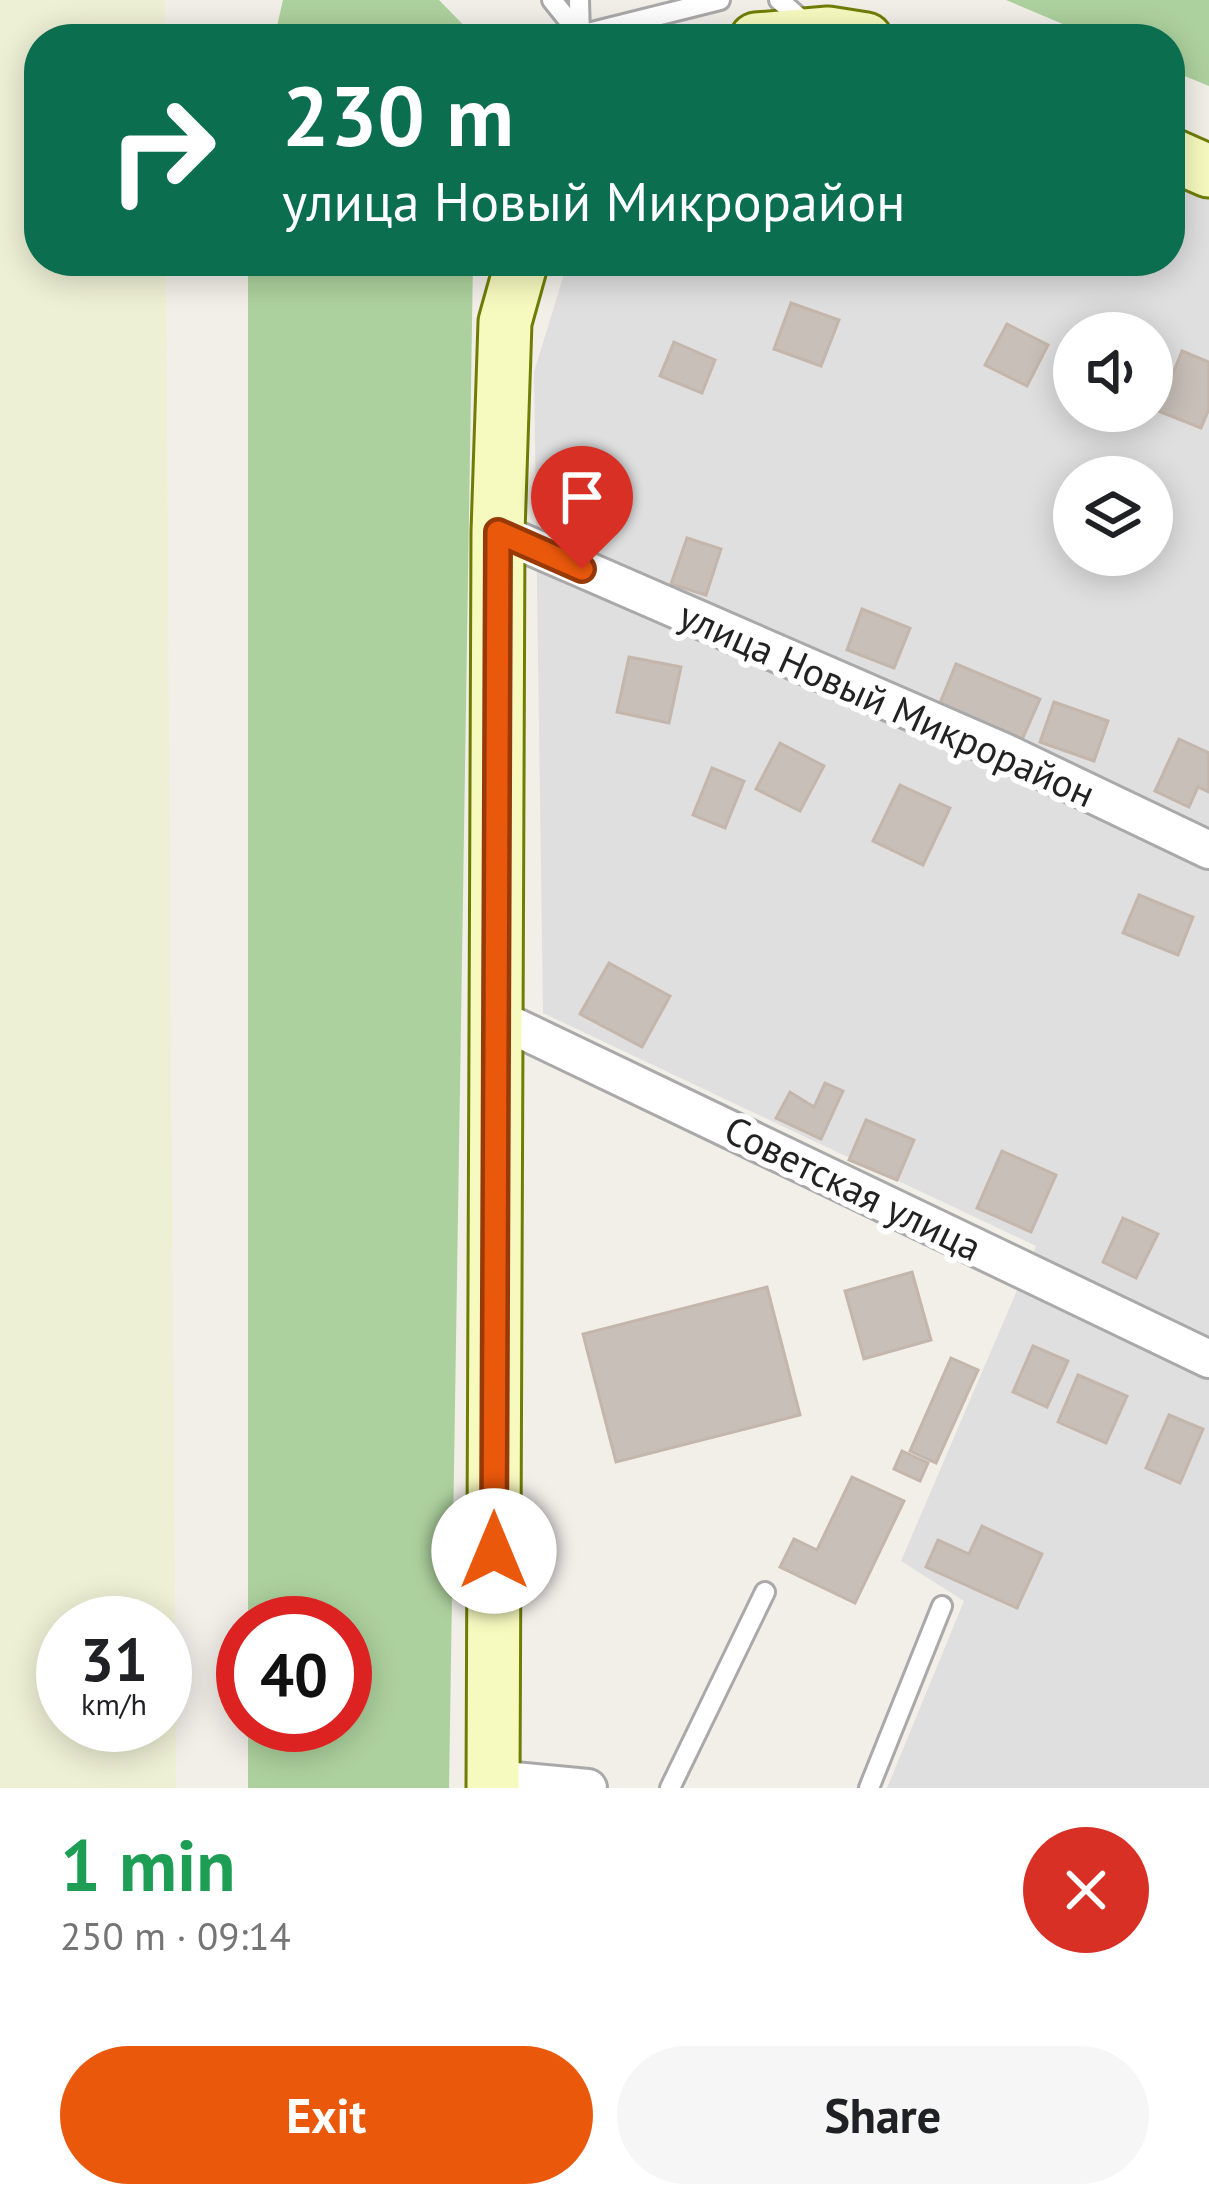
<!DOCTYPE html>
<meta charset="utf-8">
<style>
body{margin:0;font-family:"PT Sans",sans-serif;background:#f6f6f6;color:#202124;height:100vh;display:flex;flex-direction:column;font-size:45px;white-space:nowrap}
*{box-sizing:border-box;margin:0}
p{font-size:39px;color:#757577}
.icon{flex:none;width:66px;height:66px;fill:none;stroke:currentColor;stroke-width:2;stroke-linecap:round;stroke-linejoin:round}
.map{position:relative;height:1788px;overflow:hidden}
.side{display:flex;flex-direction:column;background:#fff;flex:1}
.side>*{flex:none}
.hud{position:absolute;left:24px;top:24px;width:1161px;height:252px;border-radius:48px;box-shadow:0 6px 30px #0003;background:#0b6e4f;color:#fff;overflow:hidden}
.fabs{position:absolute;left:1053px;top:312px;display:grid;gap:24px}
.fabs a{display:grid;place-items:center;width:120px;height:120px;border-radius:50%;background:#fff;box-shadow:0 6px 30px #0003;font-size:60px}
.speed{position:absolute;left:36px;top:1596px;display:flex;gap:24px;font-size:60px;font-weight:700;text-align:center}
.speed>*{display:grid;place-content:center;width:156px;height:156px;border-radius:50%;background:#fff;box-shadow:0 6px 30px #0003;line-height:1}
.speed small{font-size:30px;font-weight:400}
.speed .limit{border:18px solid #d22;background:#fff;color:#111}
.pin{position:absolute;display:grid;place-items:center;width:102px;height:102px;color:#fff;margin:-123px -51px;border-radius:50% 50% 50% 0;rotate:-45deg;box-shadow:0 0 12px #0007}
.pin .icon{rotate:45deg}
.me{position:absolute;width:132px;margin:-66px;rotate:0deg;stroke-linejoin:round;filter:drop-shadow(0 0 9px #0008)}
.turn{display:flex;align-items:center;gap:42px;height:252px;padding:0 60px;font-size:54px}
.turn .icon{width:156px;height:156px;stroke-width:2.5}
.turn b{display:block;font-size:84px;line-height:102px}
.round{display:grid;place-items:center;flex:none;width:126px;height:126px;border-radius:63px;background:#f6f6f6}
.headline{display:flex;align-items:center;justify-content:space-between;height:204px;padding:0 60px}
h1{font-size:72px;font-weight:700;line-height:90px;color:#1e9e55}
.cta{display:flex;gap:24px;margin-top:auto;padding:24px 60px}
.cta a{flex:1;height:138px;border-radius:72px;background:#ea580c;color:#fff;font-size:48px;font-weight:700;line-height:138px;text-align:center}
.cta a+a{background:#f6f6f6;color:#202124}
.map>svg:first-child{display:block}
.residential{fill:#e0dfdf;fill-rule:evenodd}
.farmland{fill:#eef0d5;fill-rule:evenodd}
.forest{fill:#add19e}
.building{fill:#c7bfb8;stroke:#c4b6ab;stroke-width:3}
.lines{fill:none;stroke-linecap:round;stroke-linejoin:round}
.lane-casing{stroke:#a9a9a9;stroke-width:24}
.street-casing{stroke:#a9a9a9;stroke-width:42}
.secondary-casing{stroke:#707d05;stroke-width:57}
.lane{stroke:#fff;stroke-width:18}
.street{stroke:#fff;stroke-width:36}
.secondary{stroke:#f7fabf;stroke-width:51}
.route-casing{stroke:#983908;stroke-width:30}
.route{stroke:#ea580c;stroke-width:21}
.labels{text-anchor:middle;stroke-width:12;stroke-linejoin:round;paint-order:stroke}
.street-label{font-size:39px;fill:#222;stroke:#fff}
</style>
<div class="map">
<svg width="1209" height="1788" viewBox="0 0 1209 1788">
<rect width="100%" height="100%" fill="#f2efe9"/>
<path class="residential" d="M1170 171 1209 189V1788H887L964 1601 901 1561 1036 1246 543 1013 534 372 568 261H1170ZM1074 333H1152V411H1074ZM1074 477H1152V555H1074Z"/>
<path class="farmland" d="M0 0H165V39H39V261H166L176 1788H0ZM63 1623H165V1725H63Z"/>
<g class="forest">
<polygon points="283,0 439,0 477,39 274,39"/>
<polygon points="1006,0 1209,0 1209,86 1170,70 1170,39 1098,39"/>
<polygon points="248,261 473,261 449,1788 248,1788 248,1725 345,1725 345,1623 248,1623"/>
</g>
<g class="building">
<polygon points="791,303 839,320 821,366 774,349"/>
<polygon points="1007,324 1048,345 1027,386 985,365"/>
<polygon points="674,342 715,360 702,393 660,376"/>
<polygon points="1182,351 1209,362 1209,409 1201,428 1158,411"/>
<polygon points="687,538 721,549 706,595 671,584"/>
<polygon points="862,609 910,628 894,668 847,650"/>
<polygon points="629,657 681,667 669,723 617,712"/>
<polygon points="956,664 1040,699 1021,742 938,708"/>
<polygon points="1054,702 1108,721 1094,761 1040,742"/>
<polygon points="1179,739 1209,753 1209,792 1198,787 1189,807 1155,791"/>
<polygon points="780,743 824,766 800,811 756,789"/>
<polygon points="712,768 744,781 725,828 693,815"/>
<polygon points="900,785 950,808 923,865 873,841"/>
<polygon points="1139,895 1193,917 1178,955 1123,933"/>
<polygon points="609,963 670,996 642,1047 580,1014"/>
<polygon points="825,1083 843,1091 821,1139 776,1118 790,1092 814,1107"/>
<polygon points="866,1120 914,1140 897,1180 849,1160"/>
<polygon points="1002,1151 1056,1175 1031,1232 977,1208"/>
<polygon points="1123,1218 1158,1234 1136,1278 1103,1262"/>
<polygon points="912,1272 931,1340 864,1359 845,1291"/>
<polygon points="767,1287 800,1415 616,1462 583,1334"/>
<polygon points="1033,1346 1068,1361 1047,1407 1013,1392"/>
<polygon points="951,1358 978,1370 936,1463 910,1451"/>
<polygon points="1078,1375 1127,1396 1106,1443 1058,1422"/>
<polygon points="1169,1415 1203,1429 1180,1483 1146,1468"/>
<polygon points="902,1451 928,1463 920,1481 894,1469"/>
<polygon points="852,1477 904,1501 855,1603 780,1567 794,1539 817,1550"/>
<polygon points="982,1526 1042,1554 1017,1608 926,1567 938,1540 969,1554"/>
</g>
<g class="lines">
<defs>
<g id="lane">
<polyline points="552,0 580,35"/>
<polyline points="579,0 580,35 720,0"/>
<polyline points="779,0 809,26"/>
<polyline points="670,1788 765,1592"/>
<polyline points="869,1788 942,1606"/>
</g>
<g id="street">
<polyline points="498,532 1004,752 1209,850"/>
<polyline points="497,1018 1209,1359"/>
<polyline points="494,1779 588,1788"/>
</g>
<g id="secondary">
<polyline points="756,39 828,33 866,39"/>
<polyline points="1170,154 1209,171"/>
<polyline points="493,1788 498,532 505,322 522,261"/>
</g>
</defs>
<use href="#lane" class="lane-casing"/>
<use href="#street" class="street-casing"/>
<use href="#secondary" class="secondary-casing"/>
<use href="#lane" class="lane"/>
<use href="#street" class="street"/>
<use href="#secondary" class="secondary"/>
</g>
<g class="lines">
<defs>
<polyline id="route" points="494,1551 498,532 582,569"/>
</defs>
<use href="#route" class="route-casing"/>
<use href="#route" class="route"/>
</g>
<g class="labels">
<g class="street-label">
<text transform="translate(887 704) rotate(24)" y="14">улица Новый Микрорайон</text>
<text transform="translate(853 1188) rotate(26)" y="14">Советская улица</text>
</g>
</g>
</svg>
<div class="fabs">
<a><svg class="icon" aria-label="sound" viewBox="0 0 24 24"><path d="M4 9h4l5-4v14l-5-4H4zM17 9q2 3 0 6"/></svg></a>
<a><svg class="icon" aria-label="layers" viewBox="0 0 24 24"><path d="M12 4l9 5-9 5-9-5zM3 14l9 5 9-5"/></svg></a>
</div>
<div class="speed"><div>31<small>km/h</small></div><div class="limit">40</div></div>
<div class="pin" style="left:582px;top:569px;background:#d93025"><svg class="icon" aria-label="arrive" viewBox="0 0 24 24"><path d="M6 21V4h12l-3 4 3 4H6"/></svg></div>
<svg class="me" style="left:494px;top:1551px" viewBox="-20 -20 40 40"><circle r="19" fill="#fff"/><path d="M0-13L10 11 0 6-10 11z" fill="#ea580c"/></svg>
<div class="hud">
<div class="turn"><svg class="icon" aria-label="right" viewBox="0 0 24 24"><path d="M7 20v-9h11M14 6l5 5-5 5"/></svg><div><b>230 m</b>улица Новый Микрорайон</div></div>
</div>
</div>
<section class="side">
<div class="headline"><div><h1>1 min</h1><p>250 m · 09:14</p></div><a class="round" style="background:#d93025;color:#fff"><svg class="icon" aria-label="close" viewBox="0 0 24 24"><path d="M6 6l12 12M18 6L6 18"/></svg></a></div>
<div class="cta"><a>Exit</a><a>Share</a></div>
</section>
